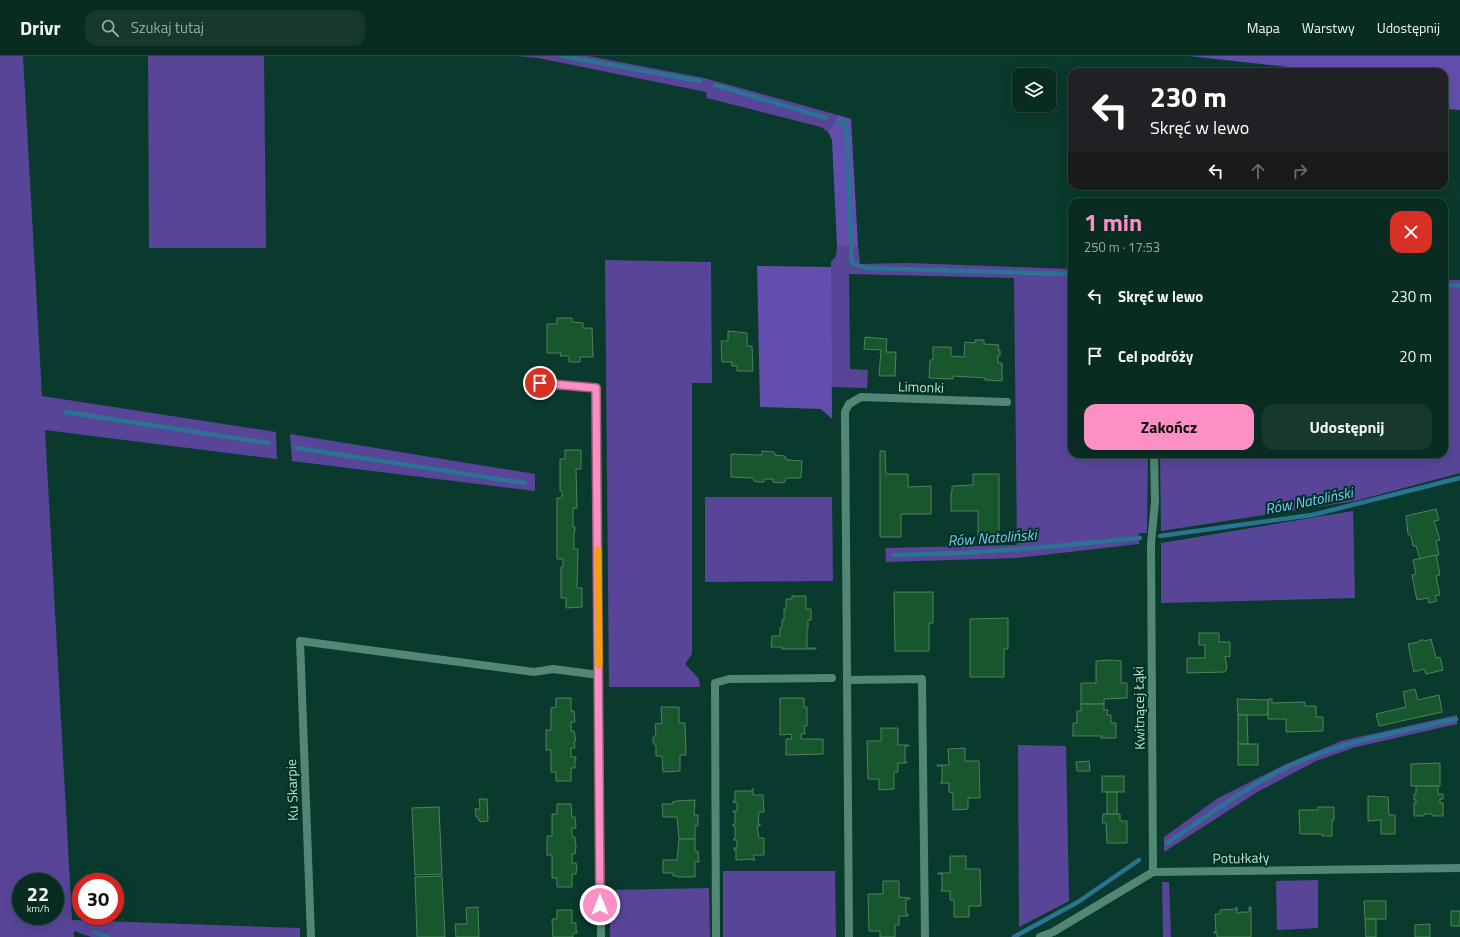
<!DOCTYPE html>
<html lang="pl">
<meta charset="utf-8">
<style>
body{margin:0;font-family:"Titillium Web",sans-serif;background:#16382f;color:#f1f3f6;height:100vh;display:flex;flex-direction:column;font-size:15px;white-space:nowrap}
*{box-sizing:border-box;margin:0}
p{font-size:13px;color:#98a7a5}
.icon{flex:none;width:22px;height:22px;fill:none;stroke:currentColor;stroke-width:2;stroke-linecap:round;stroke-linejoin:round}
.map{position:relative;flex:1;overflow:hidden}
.drawer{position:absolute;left:1068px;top:142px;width:380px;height:260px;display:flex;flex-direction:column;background:#082c22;border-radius:12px;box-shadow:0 4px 16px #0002,0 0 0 1px #294840}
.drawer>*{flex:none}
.guide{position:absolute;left:1068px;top:12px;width:380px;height:122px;border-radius:12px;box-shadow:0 4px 16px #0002,0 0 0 1px #294840;background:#202124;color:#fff;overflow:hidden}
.tools{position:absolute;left:1012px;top:12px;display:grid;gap:8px}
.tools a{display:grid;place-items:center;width:44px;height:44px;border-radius:8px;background:#082c22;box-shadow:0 4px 16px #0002,0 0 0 1px #294840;font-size:20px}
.speed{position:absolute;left:12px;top:817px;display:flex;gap:8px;font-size:20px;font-weight:700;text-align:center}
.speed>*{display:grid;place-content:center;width:52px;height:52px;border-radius:50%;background:#082c22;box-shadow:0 4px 16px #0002,0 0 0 1px #294840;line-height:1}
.speed small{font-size:10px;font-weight:400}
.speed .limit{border:6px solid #d22;background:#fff;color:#111}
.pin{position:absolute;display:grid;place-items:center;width:34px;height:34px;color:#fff;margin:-17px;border:2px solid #fff;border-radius:50%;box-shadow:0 1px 4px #0007}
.me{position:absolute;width:44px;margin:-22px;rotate:0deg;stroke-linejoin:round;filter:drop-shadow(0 0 3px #0008)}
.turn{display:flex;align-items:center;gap:14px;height:84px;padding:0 16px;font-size:18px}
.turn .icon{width:52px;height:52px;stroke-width:2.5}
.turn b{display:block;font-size:28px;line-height:34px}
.lanes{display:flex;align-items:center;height:38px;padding:0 16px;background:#0003;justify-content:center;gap:20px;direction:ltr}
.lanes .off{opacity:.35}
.round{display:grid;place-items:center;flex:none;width:42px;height:42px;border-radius:12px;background:#16382f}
.head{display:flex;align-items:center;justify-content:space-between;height:68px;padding:0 16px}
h1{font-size:24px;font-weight:700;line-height:30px;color:#fc8fc3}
.button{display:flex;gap:8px;margin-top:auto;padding:8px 16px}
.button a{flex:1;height:46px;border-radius:12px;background:#fc8fc3;color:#111;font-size:16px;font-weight:700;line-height:46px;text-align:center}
.button a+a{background:#16382f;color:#f1f3f6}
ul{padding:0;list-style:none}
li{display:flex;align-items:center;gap:12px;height:60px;padding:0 16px}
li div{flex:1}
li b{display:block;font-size:15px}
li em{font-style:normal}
header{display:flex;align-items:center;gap:24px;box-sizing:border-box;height:56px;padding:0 20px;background:#082c22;border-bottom:1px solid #294840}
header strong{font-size:19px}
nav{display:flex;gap:22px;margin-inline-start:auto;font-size:14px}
.search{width:280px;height:36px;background:#16382f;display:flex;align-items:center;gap:10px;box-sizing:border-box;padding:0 14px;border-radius:12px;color:#98a7a5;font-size:15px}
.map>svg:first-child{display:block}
.green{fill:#584598;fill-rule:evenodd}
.forest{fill:#644ead}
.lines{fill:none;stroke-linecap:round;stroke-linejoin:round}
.stream{stroke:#297393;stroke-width:4.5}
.building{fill:#18562d;stroke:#4a8559}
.street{stroke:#518875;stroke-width:8}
.route-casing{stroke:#a45d7f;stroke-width:10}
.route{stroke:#fc8fc3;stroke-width:7}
.slow{stroke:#f59e0b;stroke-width:7}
.labels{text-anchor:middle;stroke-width:4;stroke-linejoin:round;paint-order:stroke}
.street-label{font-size:14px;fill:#b9e1d2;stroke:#003024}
.water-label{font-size:15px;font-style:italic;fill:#72cbf6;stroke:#003024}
</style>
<header>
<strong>Drivr</strong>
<div class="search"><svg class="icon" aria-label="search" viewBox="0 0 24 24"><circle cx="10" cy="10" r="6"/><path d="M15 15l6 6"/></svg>Szukaj tutaj</div>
<nav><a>Mapa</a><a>Warstwy</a><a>Udostępnij</a></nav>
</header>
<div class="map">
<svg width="1460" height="881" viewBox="0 0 1460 881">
<rect width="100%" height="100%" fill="#0a3a2d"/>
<g class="green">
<path d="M0 0H23L42 340 276 376 277 403 45 374 72 864 300 872V881H91L74 875V881H0ZM21 826H55V860H21Z"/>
<polygon points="148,0 264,0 266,192 149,192"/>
<polygon points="516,0 588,0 704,22 838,59 828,76 821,71 707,42 706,36 538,2"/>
<polygon points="837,190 858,190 860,208 907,207 1072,213 1072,398 1148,398 1147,477 1139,477 1139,488 1017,502 886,506 885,492 1017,489 1014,222 849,218 850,313 868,314 867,332 831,331 831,206 836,200"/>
<polygon points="605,204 711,206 712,327 692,327 692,598 685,608 699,623 700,631 609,631"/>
<polygon points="1444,224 1460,224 1460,417 1355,445 1161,475 1160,398 1444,398"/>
<polygon points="290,378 535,418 535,435 292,405"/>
<polygon points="705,441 832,441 833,525 705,526"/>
<polygon points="1353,455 1355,542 1161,547 1161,487"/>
<polygon points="1457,659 1457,668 1356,691 1316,705 1259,735 1164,796 1164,781 1218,742 1286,708 1341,685"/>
<polygon points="1018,689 1066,690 1069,845 1019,871"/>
<polygon points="723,815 835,815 836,881 723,881"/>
<polygon points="1318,824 1318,872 1277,874 1276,825"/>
<polygon points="1162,826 1169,826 1171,881 1163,881"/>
<polygon points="709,832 710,881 610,881 610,834"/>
</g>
<g class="forest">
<polygon points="1189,0 1460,0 1460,54 1444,53 1444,16 1312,16 1298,12"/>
<polygon points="838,59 851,63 858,190 837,190 832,84 828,76"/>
<polygon points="757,210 831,211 832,363 821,353 760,351"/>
</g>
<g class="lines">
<g class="stream">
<polyline points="562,0 700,25"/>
<polyline points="715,29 826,62"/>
<polyline points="838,65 846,67 852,207 865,212 1072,218"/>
<polyline points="1444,229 1460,230"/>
<polyline points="66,356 268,387"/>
<polyline points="297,392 525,427"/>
<polyline points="1160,480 1312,459 1460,422"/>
<polyline points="893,499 965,497 1046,491 1140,482"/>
<path d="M1167 787C1205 762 1243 733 1285 712 1338 686 1398 676 1456 663"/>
<polyline points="94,876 108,881"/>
<polyline points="1014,881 1078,846 1139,804"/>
</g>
</g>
<g class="building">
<polygon points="557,262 572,262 572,266 583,267 583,272 592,272 593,301 580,301 580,306 569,306 569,300 560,300 561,297 547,297 547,268 557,268"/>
<polygon points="728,275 747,277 747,290 752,290 753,315 737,315 737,310 732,310 732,306 722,306 721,285 728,285"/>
<polygon points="865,281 887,283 886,296 896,296 895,320 879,320 881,294 864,293"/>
<polygon points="975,284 984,284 984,288 999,289 998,294 1000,294 1000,300 998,299 998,307 1002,307 1002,325 985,324 985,322 953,320 953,323 929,322 930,304 933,304 933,291 951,291 951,300 964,301 965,286 975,287"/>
<polygon points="565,394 581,394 581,413 576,413 577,452 573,452 573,471 575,471 575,475 574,475 574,493 578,493 577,532 582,532 582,551 566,552 566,542 561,542 561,511 563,511 563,503 557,503 557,442 562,442 562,435 560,435 560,403 565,403"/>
<polygon points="762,395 774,396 775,399 785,400 786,403 788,404 802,405 801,422 786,422 785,426 779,427 773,426 773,423 764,423 764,426 758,426 754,425 753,422 731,421 731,398 760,399 762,399"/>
<polygon points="880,395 885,395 886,418 908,418 908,431 931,430 931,458 901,458 901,481 880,481"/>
<polygon points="973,418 999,418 999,481 978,481 978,455 951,455 951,436 952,436 952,430 973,429"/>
<polygon points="1436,453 1439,464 1434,465 1440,484 1436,485 1439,499 1420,503 1416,490 1413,490 1411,480 1408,478 1406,460"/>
<polygon points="1436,499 1440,519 1436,520 1440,539 1435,540 1437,545 1429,547 1428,542 1417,544 1412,519 1416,518 1413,504"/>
<polygon points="894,536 933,536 933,567 929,567 929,595 895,595"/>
<polygon points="792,540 806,540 806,553 811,553 811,564 808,564 808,573 807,573 807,592 816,592 816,593 782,593 782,591 771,591 772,580 780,580 780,572 782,572 782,564 784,564 784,553 786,553 786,543 792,543"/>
<polygon points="1008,562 1008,593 1004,593 1004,621 970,621 970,563"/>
<polygon points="1199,577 1219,577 1219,586 1230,586 1230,601 1225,600 1227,612 1225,616 1187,617 1187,602 1205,602 1205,589 1199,589"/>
<polygon points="1431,583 1436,602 1440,601 1443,614 1426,618 1424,613 1414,616 1408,588 1419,586 1420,584 1423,584 1425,585"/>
<polygon points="1112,604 1121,605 1121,627 1127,627 1127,642 1104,643 1104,648 1081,648 1081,627 1096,627 1096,605"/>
<polygon points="1415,633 1418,644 1439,639 1442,656 1379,670 1376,658 1406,651 1403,636"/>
<polygon points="556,642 571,642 571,655 574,655 575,666 571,666 571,675 574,675 576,685 574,685 575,692 571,692 571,701 576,701 576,703 575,703 575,712 571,712 571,725 556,725 556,716 551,716 551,694 546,694 546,674 551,674 551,652 556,651"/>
<polygon points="780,642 804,642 804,651 807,651 807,670 804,670 805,678 801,678 801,683 823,683 823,698 786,699 786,683 792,683 791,678 780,679"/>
<polygon points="1237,643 1268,644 1268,659 1238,659"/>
<polygon points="1268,643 1272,643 1272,647 1305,646 1305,650 1316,650 1316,661 1323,661 1323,675 1286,676 1286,663 1268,663"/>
<polygon points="1081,648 1104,648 1104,654 1108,654 1107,659 1111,659 1111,667 1116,667 1116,682 1101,682 1102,680 1073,680 1073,667 1077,667 1077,655 1081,655"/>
<polygon points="661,651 679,651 679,667 685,667 686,699 680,699 680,715 663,716 662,700 656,700 656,690 653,687 653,682 656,678 655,668 662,667"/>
<polygon points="1238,659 1247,659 1248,688 1238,688"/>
<polygon points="881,672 898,672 898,689 909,689 909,690 905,690 905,706 907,706 907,707 898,707 898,716 894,716 894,733 879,734 879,723 868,723 867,685 881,685"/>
<rect x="1238" y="688" width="20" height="21"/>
<polygon points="965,692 965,705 979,705 980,742 968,742 968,753 953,754 953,737 949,736 949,727 940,727 942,726 942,710 937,710 937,709 949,709 948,693"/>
<polygon points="1089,705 1090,715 1077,715 1076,706"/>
<polygon points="1440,707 1440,730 1411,730 1411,708"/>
<rect x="1102" y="720" width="22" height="16"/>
<polygon points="1416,730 1438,730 1438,738 1443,738 1443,743 1440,743 1440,747 1443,747 1443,760 1433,760 1432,758 1424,758 1424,760 1414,760 1414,747 1416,747 1416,744 1414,744 1414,738 1416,738"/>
<polygon points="752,733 753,733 753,739 763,739 764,756 759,756 758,768 760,768 760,770 757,770 759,782 764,782 764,799 754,799 754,805 753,803 736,804 736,794 734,794 734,792 737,792 737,784 733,784 735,782 735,770 733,770 733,768 735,768 735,756 733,756 733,755 737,755 737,747 733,746 733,745 735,745 735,735 752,735"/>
<rect x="1107" y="736" width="10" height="22"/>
<polygon points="1368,740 1388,741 1389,759 1395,759 1395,778 1381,778 1381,764 1368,765"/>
<polygon points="479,743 487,743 488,765 480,766 480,764 478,764 478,761 476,761 475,753 480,753"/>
<polygon points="695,744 694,759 698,759 698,770 695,770 695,783 679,783 677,761 663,761 662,748 673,748 672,746 677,745"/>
<polygon points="557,748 571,748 572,761 575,761 576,772 572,772 572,781 575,781 576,791 575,798 572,798 572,807 576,807 577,809 576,818 572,818 572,831 557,831 557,822 552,822 552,799 547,799 547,780 552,780 552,758 557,758"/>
<polygon points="439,751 442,818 415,819 412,752"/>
<polygon points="1318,751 1334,751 1334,764 1332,764 1332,780 1322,780 1322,778 1300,778 1299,754 1318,754"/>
<polygon points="1103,758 1120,758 1120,765 1127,765 1127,787 1107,787 1106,767 1102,767"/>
<polygon points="679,783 695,783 695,795 698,795 699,806 695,806 695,821 678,821 678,820 673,820 673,817 663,817 663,804 677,804"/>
<polygon points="950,800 966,800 966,813 980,813 981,850 969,850 969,861 954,861 954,844 950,844 950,835 941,835 942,833 942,818 938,818 938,817 950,817"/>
<polygon points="442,820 445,881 417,881 415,821"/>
<polygon points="883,825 899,825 899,841 910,842 910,843 906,843 906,858 908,858 908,860 899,860 899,869 895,869 895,881 880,881 880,875 869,875 868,838 883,838"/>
<polygon points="1364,845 1386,845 1386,863 1365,863"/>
<polygon points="478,851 479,881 456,881 455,868 467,868 466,852"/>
<polygon points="1236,851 1237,851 1237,857 1240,857 1240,856 1249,856 1249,851 1251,851 1251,881 1217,881 1217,877 1214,877 1214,876 1216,876 1215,858 1220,858 1220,854 1236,853"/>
<polygon points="557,854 572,854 572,867 576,867 576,875 577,875 577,877 573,877 573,881 553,881 552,863 557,863"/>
<rect x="1451" y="855" width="9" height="15"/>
<polygon points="1365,863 1376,863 1376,881 1366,881"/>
<polygon points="1430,868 1430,881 1415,881 1415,869"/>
</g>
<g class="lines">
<g class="street">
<polyline points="540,327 596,332 601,881"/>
<polyline points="847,624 922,623 925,881"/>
<polyline points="1153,816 1151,488 1155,446 1154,398"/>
<polyline points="311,881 300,585 534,616 553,613 599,619"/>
<polyline points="716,881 715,627 729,623 832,622"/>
<polyline points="849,881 845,356 849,348 861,341 1007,346"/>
<polyline points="1040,881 1053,876 1153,816 1460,812"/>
</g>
</g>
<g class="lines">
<defs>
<polyline id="route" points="540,327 596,332 600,849"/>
</defs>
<use href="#route" class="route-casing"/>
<use href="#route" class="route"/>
<polyline class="slow" points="598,494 599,609"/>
</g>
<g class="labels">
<g class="street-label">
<text transform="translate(921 331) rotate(2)" y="5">Limonki</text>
<text transform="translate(1139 652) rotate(-91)" y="5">Kwitnącej Łąki</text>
<text transform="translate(292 734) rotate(-92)" y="5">Ku Skarpie</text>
<text transform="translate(1241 802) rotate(-1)" y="5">Potułkały</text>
</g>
<g class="water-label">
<text transform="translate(1309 445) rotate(-11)" y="5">Rów Natoliński</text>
<text transform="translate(992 482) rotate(-4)" y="5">Rów Natoliński</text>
</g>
</g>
</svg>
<div class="tools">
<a><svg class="icon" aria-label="layers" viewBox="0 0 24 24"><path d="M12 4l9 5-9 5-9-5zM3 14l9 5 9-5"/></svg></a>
</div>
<div class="speed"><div>22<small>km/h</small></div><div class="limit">30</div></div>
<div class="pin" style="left:540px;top:327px;background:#d93025"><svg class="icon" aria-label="arrive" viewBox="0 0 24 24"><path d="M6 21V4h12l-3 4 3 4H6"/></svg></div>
<svg class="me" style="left:600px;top:849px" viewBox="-20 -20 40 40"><circle r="17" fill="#fc8fc3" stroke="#fff" stroke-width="3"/><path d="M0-11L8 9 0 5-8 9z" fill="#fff"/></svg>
<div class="guide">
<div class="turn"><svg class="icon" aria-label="left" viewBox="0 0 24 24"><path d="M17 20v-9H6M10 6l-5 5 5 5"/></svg><div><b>230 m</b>Skręć w lewo</div></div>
<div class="lanes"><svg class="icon" aria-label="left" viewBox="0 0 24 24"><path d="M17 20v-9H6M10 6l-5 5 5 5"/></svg><svg class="icon off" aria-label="ahead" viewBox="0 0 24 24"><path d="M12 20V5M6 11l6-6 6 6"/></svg><svg class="icon off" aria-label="right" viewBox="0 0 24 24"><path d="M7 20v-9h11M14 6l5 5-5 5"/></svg></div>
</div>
<section class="drawer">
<div class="head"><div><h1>1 min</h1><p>250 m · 17:53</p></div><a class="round" style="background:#d93025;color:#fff"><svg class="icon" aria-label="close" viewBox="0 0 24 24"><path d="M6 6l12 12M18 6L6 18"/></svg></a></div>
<ul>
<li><svg class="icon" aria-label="left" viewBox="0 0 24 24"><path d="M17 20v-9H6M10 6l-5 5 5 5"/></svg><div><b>Skręć w lewo</b></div><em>230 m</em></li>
<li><svg class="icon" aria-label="arrive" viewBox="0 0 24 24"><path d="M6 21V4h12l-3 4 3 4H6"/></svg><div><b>Cel podróży</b></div><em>20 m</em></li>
</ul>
<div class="button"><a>Zakończ</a><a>Udostępnij</a></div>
</section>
</div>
